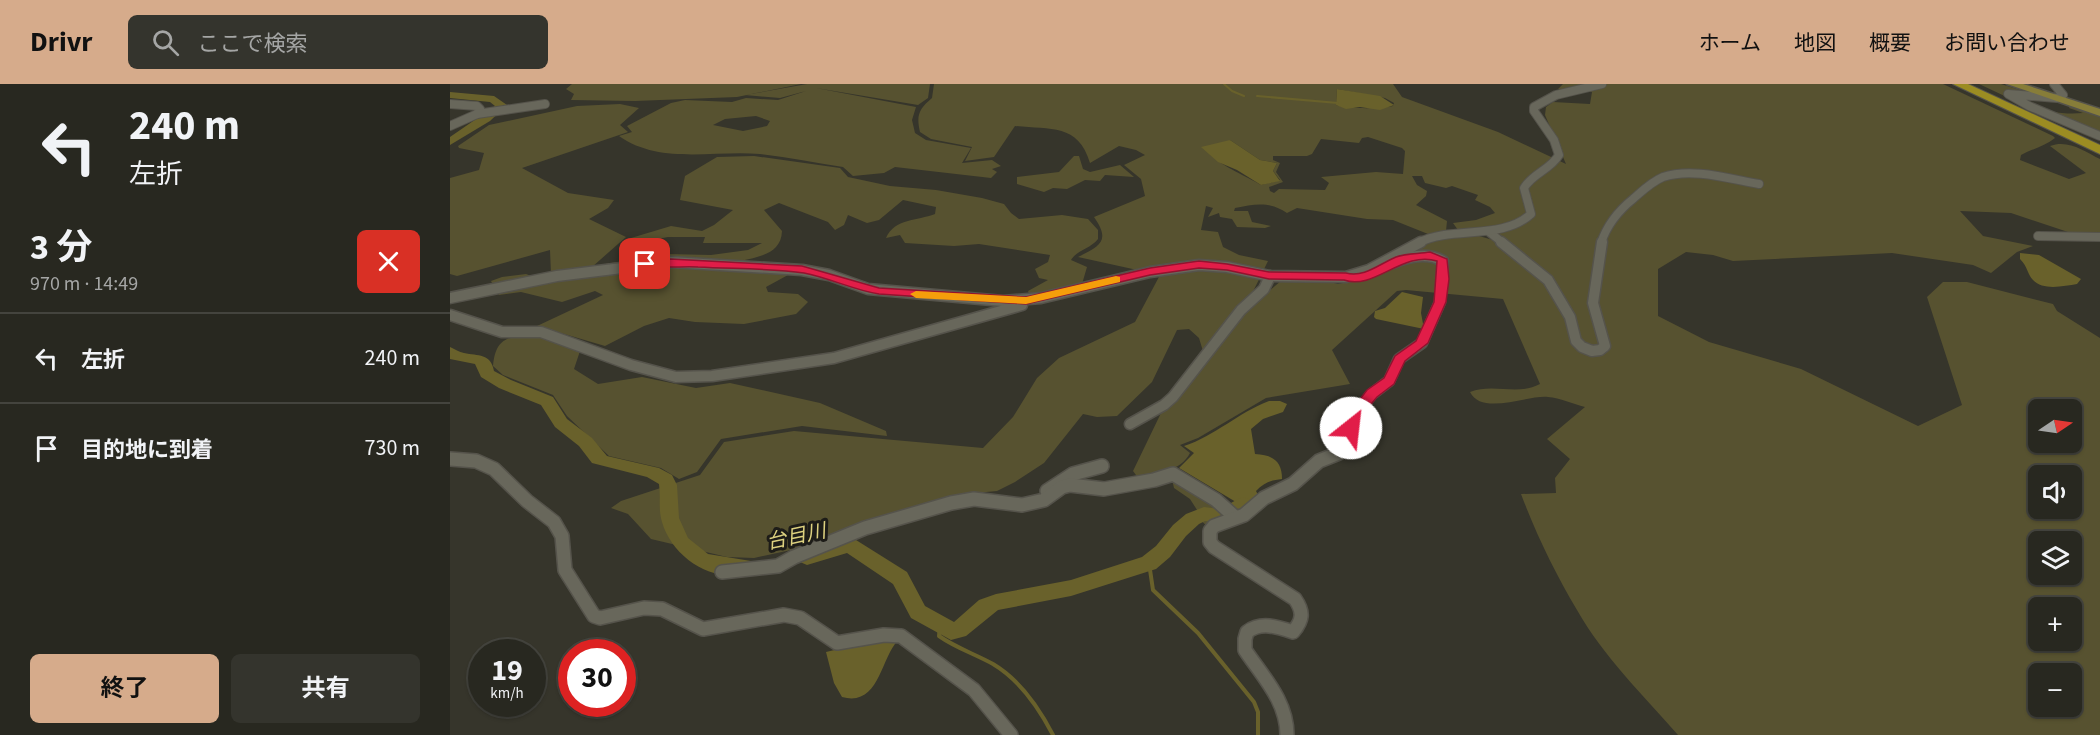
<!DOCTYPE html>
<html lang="ja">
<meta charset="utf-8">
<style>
body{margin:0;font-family:"Source Sans 3","Noto Sans JP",sans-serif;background:#34342d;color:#f1f3f6;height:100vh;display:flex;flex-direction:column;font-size:22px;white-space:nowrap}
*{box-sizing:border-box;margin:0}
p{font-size:20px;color:#a5a6a5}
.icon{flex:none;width:33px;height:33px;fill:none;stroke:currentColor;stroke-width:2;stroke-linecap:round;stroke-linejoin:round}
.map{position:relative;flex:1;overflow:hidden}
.sheet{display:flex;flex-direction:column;background:#282820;width:450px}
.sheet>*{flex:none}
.hud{background:#282820;color:#f1f3f6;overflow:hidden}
.needle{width:39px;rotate:77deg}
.controls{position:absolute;left:1578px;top:315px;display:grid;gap:12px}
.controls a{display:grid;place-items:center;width:54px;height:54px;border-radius:9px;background:#282820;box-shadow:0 2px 4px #0004,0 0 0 2px #44443e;font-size:30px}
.speed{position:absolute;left:18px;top:555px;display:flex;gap:12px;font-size:30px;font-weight:700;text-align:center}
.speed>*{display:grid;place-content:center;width:78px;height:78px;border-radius:50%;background:#282820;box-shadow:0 2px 4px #0004,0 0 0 2px #44443e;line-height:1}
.speed small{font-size:15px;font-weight:400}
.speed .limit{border:9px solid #d22;background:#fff;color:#111}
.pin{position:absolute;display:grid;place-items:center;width:51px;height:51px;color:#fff;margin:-26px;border-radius:12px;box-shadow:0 3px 9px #0006}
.me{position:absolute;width:66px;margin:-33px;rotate:29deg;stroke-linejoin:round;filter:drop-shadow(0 0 4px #0008)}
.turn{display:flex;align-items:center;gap:21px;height:126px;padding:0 30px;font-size:27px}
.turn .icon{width:78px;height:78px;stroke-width:2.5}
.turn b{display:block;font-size:42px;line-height:51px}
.round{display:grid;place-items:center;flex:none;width:63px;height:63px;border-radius:9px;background:#34342d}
.head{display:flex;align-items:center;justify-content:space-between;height:102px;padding:0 30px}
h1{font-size:36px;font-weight:700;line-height:45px}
.button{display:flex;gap:12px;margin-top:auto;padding:12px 30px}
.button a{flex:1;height:69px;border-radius:9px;background:#d6ab8b;color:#111;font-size:24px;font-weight:700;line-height:69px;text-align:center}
.button a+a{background:#34342d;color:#f1f3f6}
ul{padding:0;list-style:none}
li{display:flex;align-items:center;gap:18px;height:90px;padding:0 30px;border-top:2px solid #44443e}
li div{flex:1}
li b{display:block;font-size:22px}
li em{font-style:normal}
header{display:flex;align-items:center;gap:36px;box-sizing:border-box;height:84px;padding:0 30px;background:#d6ab8b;color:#111}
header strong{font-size:28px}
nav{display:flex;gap:33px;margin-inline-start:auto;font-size:21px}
.search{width:420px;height:54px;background:#34342d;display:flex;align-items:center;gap:15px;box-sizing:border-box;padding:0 21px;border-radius:9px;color:#a5a6a5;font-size:22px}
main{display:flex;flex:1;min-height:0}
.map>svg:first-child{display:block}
.green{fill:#575230;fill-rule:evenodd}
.water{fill:#69612b}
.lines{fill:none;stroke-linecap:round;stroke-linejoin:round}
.stream-far1{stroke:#69612b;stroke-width:2}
.stream{stroke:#69612b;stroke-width:4}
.river{fill:#69612b;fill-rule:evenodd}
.street-far2-casing{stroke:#55534b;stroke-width:10}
.street-far1-casing{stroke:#55534b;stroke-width:13}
.street-casing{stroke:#55534b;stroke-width:16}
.primary-casing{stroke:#55534b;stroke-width:3}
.highway-casing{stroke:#55534b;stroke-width:2}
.street-far2{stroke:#68675b;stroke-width:8}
.street-far1{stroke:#68675b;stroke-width:10}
.street{stroke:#68675b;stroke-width:13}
.primary{fill:#877d39;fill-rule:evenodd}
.highway{fill:#9b8c22;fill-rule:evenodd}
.route{fill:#e11d48;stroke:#92132f;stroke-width:1.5}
.slow{fill:#f59e0b}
.labels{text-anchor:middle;stroke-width:6;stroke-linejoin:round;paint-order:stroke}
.water-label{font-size:20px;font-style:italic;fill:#ddd17f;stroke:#1d1c18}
</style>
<header>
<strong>Drivr</strong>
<div class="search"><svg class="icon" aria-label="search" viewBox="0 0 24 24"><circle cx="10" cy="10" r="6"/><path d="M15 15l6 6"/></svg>ここで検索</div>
<nav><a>ホーム</a><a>地図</a><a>概要</a><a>お問い合わせ</a></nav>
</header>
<main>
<section class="sheet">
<div class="hud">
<div class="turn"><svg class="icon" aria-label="left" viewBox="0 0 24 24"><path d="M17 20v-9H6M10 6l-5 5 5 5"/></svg><div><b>240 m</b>左折</div></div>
</div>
<div class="head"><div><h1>3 分</h1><p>970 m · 14:49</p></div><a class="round" style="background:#d93025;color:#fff"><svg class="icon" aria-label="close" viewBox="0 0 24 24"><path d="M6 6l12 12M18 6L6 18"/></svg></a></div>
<ul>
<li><svg class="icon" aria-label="left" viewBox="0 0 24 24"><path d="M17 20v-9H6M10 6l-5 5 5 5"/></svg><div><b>左折</b></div><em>240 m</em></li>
<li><svg class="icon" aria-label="arrive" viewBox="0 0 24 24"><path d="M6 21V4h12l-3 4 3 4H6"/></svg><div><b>目的地に到着</b></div><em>730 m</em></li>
</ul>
<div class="button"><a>終了</a><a>共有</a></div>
</section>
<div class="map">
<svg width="1650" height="651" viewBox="0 0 1650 651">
<rect width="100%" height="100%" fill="#36352b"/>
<g class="green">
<polygon points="122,0 351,0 287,13 185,17 121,16 124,10 116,5"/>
<path d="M357 0H480L478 14 468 21 366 4 466 23 462 36 465 49 476 56 521 64 512 79 542 76 551 82 542 85 547 88 541 94 445 83 434 89 403 92 393 83C365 79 338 73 310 70 263 66 210 81 169 52L182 48 177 42 221 19 235 16 282 18 296 14 328 16 356 7 330 14 295 11ZM306 32 320 37 317 42 293 47 263 41 275 35Z"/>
<path d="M484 0H943L952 13 1048 48 1116 80 1095 31 1096 23 1103 18 1140 20 1142 8 1108 5 1113 0H1493L1603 52 1605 54C1595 62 1582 65 1571 71L1570 76 1619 95 1636 89 1600 62C1618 55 1634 67 1650 75V149L1618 148 1561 129 1510 127 1533 152 1583 162 1567 168 1541 189 1523 181 1442 169 1283 177 1263 171 1236 168 1208 185V232L1259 258 1351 285 1468 342 1512 321 1477 213 1493 198H1517L1603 220 1607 227 1650 254V651H1228C1193 611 1153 572 1127 526 1105 489 1086 450 1071 410L1106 409 1105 394 1120 375 1097 355 1135 323C1123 320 1110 314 1098 313 1076 311 1032 332 1020 308 1043 299 1068 312 1090 300L1053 215 956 206 947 207 882 266 900 300 816 314 748 354 730 361 740 369C731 387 707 390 689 395L683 387 711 329 724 318 756 277 749 254 739 245 727 246 702 298 667 332 647 333 633 330 594 379 565 398 547 407 515 410 471 420 341 466 304 474 277 473 201 455 178 430 161 424 171 417 250 391 274 358 344 347 533 364 563 333 587 294 609 274 685 238 710 191 628 173C650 162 661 157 644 133L695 112 691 95 674 81 695 71 686 66 669 62 640 79C628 39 600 46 565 42L544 73 515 77 522 63 481 55 470 48C466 31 469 25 482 14ZM887 5 935 14 944 19 943 22C931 25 897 25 886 21ZM918 53 952 64 955 67 953 90 926 88 871 93 879 99 875 106 829 105 824 109 820 107 819 103 833 98 826 88 830 79 823 76V72H857L862 70 871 55 909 59 912 54ZM780 56 810 76 827 79 823 87 830 96 811 101C798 93 771 82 763 72ZM962 92H972L975 99 996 104 1002 102 1028 111 1025 116 1040 123 1045 129 1026 136 1003 139 1008 146 1048 144 1050 148 1048 152 1062 172 1043 156 1022 150 988 153 974 159 942 184 912 195 888 200 868 195 832 196 792 230 818 177 789 171 773 163 768 148 751 146 756 122 763 124 758 133 769 129 770 133 782 135 787 143 815 144 821 142 802 138 798 127H784L785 124C805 120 819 117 837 129L847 124 917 135 943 136 978 150 996 147 997 137 966 121 976 112 977 107 967 101ZM1588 326H1622V358H1588ZM1588 392H1622V424H1588ZM1588 458H1622V490H1588ZM1588 524H1622V556H1588ZM1588 590H1622V622H1588Z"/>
<path d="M1529 0H1551L1593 13 1564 8C1580 27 1610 31 1633 29L1619 24 1620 21 1650 32V51H1638Z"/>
<polygon points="170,20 189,24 170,41 178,48 72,84 118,109 164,116 158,124 139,135 176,153 142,183 101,190 100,166 7,192 0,190 0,94 29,86 34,69 9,64 8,62 39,41 127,22"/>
<path d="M304 72 390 84 398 93 440 102 486 106 532 114 554 120 561 129 569 135 612 131 638 135 648 146V155C640 165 627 166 621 176L637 183 632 200 580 213 578 207 598 196 589 194 585 185 598 178 600 171 529 160 504 162 455 159 450 151 436 154C445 134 467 137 485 130L486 123 453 116 429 136 417 139 398 131 394 141 385 146 378 138 329 119 314 126 332 147C331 178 291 172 269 184L338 191 316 203 318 208 348 210 358 218 346 230 294 240 245 238 219 234 194 242 155 262 87 242 153 211 145 207 112 218 71 208 49 211 41 197 52 193 76 190 94 197 131 192 155 180 216 170 261 171 298 166 312 159H253L255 153H218L171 162 181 154 221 142 252 147 264 141 283 126 230 116 235 92 267 73Z"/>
<polygon points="624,72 629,72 633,85 640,88 670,81 684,93 655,91 650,97 635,96 617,105 603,104 594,108 567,100 567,93 609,88"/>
<path d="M85 251 130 267 124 285 148 300 192 293 246 304 280 299 370 319 436 347 437 352 352 342 271 355 247 388 229 395 211 384 159 372 117 332 103 311 53 291 43 282C46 252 59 253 85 251Z"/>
<polygon points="722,395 744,406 777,434 758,443 745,431 749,429 740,415 724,404"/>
</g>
<g class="water">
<polygon points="887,5 930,12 944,21 930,26 910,23 896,25 886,21"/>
<polygon points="780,56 810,76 827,79 823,87 830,97 811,101 787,86 768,78 751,63"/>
<path d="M1570 169 1589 171 1631 195 1627 200C1614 202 1593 207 1583 196 1577 190 1578 183 1570 175Z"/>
<polygon points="952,208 973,213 971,229 974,245 926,235 924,233 925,227 935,224"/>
<path d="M819 317H830L837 320 833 328 813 335 801 345 805 370C823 371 832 377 832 395 821 396 814 399 806 407L810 415 796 424 729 384 744 369 734 362C765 352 789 328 819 317Z"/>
<path d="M435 554 448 556C430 576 429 623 392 613L384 599 376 568Z"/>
</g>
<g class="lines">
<g class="stream-far1">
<polyline points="774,0 782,7 794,12"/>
<polyline points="807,12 888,19"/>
</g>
<g class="stream">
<polyline points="699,479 703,506 748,549 804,618 808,628 808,651"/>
<path d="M490 541 489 552C506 564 525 570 543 580 570 596 589 624 603 651"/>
</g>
<g class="river">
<polygon points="0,8 44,12 57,21 40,37 0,61 0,53 45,22 40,18 0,14"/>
<path d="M0 263C5 265 9 268 14 269 28 272 41 269 44 287L61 296 103 313 117 335 142 354 157 372 209 384 222 391 227 401 229 434 238 454 258 470 301 477 304 483 301 489C263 501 222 473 212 438 208 425 211 413 209 400L197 393 142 379 129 362 105 343 91 321 49 304 31 293 25 280 0 275Z"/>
<polygon points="792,413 799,415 801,420 793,430 784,431 782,437 772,439 755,437 749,440 736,452 720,473 706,485 621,512 548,526 516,552 501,556 461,534 443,500 397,469 357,481 350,478 347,473 350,468 357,465 399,453 406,456 457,488 475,522 504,538 529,516 546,510 621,496 692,473 706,462 723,441 736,430 754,423 777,426 779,420"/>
</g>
<defs>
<g id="street-far2">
<polyline points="1604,0 1613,11 1607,14 1558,10 1579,22 1650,52"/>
<polyline points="0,20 27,22 30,25 27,30"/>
<polyline points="0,42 27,30 95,20"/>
<polyline points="1038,147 1053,159"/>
<polyline points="1588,152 1650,153"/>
<path d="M968 159C1003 141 1051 157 1081 130L1074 104C1083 89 1100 86 1109 71L1104 56 1084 27V23L1106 11 1152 0"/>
<path d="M1151 159C1157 141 1168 127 1183 115 1192 107 1201 98 1213 93 1242 83 1280 95 1309 100"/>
</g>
<g id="street-far1">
<polyline points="1051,158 1098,196 1120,233 1126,257 1132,263 1142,267 1150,266 1155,262 1143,219 1152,158"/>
<polyline points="0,214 107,192 221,178 352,186 379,191 418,205 553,217 591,214 700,188 749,181 777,183 820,192 896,193 919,186 971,158"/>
<polyline points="0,231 52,248 91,248 181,281 226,293 262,292 384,274 572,221"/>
<polyline points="680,340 714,321 723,313 791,226 814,205 820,192"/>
<path d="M885 371 913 360 901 344 912 322 922 310 939 297 949 275 972 259 990 218 993 177C977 168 959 172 943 179"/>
</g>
<g id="street">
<polyline points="0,375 26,377 44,385 77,417 104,438 112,452 115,486 144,532 150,534 194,524 212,525 253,545 334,531 350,534 387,559 434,551 451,552 524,606 561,651"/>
<polyline points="597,407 623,390 652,382"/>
<polyline points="272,488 328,482 344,473 415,444 501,419 524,415 572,421 594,416 612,403 620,401 654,405 704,396 723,390 766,416 785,433"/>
<path d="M837 651C837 617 813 593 795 566V555L797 548C811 537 828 543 843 548 853 536 854 528 845 515L764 463 760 458V447L764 442 794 431 814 414 843 400 869 377 889 369"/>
</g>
<polygon id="primary" points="1557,0 1573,0 1650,25 1650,32"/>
<polygon id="highway" points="1503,0 1518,0 1650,61 1650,70"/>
</defs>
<use href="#street-far2" class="street-far2-casing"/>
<use href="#street-far1" class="street-far1-casing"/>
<use href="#street" class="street-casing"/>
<use href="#primary" class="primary-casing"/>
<use href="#highway" class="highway-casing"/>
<use href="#street-far2" class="street-far2"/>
<use href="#street-far1" class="street-far1"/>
<use href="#street" class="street"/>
<use href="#primary" class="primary"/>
<use href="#highway" class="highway"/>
</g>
<path class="route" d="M980 168 997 175 999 195 996 218 978 259 955 277 944 300 927 313 918 324 906 347 901 349 894 344 907 319 917 306 934 294 945 272 966 257 984 218 987 177C953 166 924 207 894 196L819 195 777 186 749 184 700 191 576 220 429 210C403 206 380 194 354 189 320 184 283 185 248 183 236 182 196 185 189 180L195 177 220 175 352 182 429 204 576 213 700 184 749 177 777 180 819 188 896 189C914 194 929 180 946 173 956 169 969 170 980 168Z"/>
<polygon class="slow" points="666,192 670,193 670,198 576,220 466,214 460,210 466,207 576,213"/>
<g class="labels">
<g class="water-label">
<text transform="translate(346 452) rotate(-12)" y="7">台目川</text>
</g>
</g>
</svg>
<div class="controls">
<a><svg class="needle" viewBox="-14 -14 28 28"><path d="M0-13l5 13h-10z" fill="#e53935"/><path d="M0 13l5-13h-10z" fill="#a5a6a5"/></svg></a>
<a><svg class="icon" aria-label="sound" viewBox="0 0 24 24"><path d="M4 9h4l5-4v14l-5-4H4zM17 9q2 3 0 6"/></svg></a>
<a><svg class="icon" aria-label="layers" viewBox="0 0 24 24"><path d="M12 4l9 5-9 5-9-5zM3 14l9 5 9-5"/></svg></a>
<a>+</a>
<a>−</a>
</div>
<div class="speed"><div>19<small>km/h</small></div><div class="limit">30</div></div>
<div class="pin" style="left:195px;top:180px;background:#d93025"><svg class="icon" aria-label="arrive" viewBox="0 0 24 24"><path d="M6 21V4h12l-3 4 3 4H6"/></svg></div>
<svg class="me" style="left:901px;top:344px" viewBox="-20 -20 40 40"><circle r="19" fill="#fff"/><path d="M0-13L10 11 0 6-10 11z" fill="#e11d48"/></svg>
</div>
</main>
